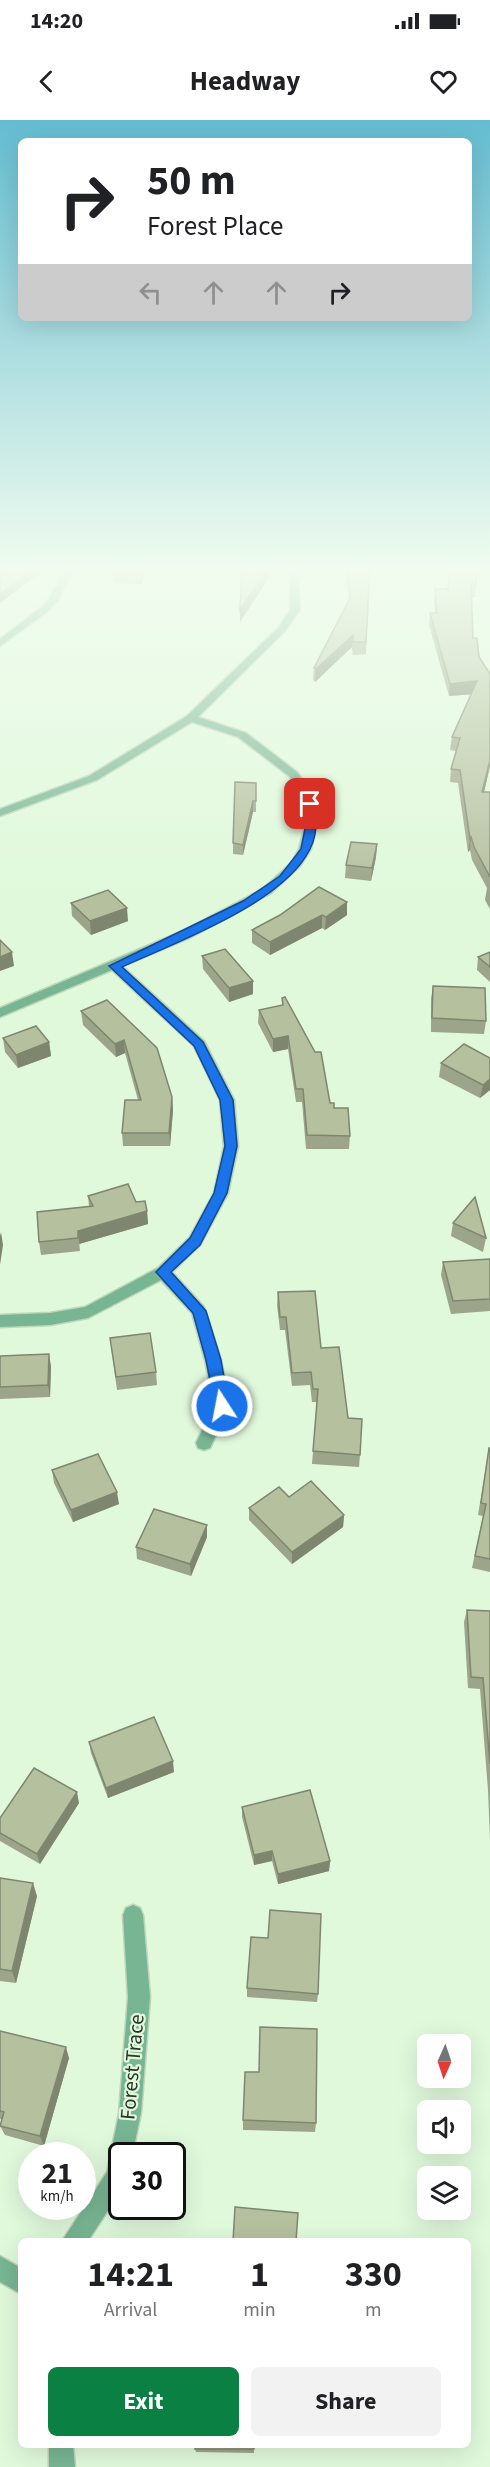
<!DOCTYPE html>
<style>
body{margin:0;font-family:"Source Sans 3",sans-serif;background:#f2f2f2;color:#202124;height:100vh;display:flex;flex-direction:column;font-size:22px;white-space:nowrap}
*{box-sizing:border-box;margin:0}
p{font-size:20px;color:#757577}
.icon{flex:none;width:33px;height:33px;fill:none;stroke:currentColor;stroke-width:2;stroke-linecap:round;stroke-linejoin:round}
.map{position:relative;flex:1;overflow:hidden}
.sheet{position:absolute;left:18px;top:2118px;width:453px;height:210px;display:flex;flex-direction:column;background:#fff;border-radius:9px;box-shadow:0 6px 24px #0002}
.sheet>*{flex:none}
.top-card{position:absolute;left:18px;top:18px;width:454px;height:183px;border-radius:9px;box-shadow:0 6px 24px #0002;background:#fff;color:#202124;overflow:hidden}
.needle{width:39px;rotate:183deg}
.buttons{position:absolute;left:417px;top:1914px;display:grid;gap:12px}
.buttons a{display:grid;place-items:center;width:54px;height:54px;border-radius:9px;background:#fff;box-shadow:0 6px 24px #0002;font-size:30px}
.speed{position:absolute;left:18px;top:2022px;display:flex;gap:12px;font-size:30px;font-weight:700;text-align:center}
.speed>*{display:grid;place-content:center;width:78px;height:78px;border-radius:50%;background:#fff;box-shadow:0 6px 24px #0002;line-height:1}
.speed small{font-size:15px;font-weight:400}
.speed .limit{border:3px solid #111;border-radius:9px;background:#fff;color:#111}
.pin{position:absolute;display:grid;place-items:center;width:51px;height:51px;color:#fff;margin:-26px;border-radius:12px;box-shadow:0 3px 9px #0006}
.me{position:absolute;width:66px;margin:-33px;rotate:349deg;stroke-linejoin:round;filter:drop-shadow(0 0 4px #0008)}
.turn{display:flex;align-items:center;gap:21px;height:126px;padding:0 30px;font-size:27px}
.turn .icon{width:78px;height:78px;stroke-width:2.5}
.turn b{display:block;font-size:42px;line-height:51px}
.lanes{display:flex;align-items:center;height:57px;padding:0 30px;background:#0003;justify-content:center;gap:30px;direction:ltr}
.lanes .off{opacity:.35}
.eta{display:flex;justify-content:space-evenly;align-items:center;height:102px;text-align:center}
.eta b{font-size:36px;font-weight:700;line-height:42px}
.button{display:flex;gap:12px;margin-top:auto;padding:12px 30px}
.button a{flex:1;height:69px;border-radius:9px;background:#0b8043;color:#fff;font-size:24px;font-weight:700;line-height:69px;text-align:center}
.button a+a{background:#f2f2f2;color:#202124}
.status{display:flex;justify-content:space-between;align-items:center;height:42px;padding:0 30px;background:#fff;direction:ltr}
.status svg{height:16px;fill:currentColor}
header{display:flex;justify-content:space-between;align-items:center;height:78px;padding:0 30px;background:#fff;font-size:27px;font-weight:700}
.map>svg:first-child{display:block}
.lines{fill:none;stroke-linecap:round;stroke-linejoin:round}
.street-casing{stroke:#c0d6bb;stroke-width:3}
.street{fill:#78b693;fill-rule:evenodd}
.wall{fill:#9ca589}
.shaded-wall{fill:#7f866f}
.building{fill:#b5c09f;stroke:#7f866f;stroke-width:1.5}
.route{fill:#1a73e8;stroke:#114b97;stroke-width:1.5}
.labels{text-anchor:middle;stroke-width:4.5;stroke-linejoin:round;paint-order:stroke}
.near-street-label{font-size:21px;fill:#2c352a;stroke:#e0f9db}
</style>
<div class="status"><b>14:20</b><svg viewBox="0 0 49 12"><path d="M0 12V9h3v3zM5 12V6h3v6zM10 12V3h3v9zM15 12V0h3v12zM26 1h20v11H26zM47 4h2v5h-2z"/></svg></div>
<header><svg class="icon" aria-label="back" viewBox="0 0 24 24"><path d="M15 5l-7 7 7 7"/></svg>Headway<svg class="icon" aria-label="heart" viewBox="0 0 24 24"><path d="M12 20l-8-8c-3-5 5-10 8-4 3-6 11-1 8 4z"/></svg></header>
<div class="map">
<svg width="490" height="2347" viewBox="0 0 490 2347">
<rect width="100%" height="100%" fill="#e0f9db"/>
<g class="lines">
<defs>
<g id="street">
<polygon points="67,446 75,446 58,480 48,491 0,526 0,519 42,487 49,479"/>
<polygon points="290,446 298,446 300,490 285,511 198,597 246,613 297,652 310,670 317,699 311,729 300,746 271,773 191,817 122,846 204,921 234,980 238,1026 228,1073 200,1125 172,1152 204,1187 221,1240 230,1286 210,1328 204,1330 198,1328 196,1323 214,1286 205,1240 192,1193 161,1160 88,1198 50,1205 0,1207 0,1195 50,1193 85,1187 158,1148 190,1117 214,1073 224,1026 220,980 194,926 112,850 0,897 0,888 183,811 263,769 292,742 299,729 307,699 300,670 289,656 238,617 192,602 97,660 0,696 0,689 89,656 187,596 279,507 290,490"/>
<polygon points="133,1785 140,1788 143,1795 150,1877 141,1993 132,2036 122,2036 122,2069 88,2121 62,2121 107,2052 119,1993 128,1877 123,1795 126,1788"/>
<polygon points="0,2136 21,2148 21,2174 0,2162"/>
<polygon points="49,2325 73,2325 75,2347 49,2347"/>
</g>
</defs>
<use href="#street" class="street-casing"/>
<use href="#street" class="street"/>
</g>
<g class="wall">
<polygon points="115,446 146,446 142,464 114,463 114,453"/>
<polygon points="346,446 370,446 366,534 353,535 352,527 315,562 313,560 314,548 349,481"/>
<polygon points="450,446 476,465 475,477 472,477 473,518 479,537 490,554 490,646 484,672 490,672 490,789 485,780 487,768 472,740 470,730 468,732 458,663 450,662 451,649 456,631 450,630 452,617 472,574 449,576 429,505 430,493 435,493 434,481 435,469 448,469"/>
<polygon points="256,663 256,692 253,692 243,735 233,734 233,723"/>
<polygon points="377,724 376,737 371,761 345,758 346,745"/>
<polygon points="71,783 128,801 91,815 72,796"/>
<polygon points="280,795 347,795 325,810 322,808 270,835 252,823 252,810"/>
<polygon points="490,832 490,862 477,850 478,837"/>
<polygon points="202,836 253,874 229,882 203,849"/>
<polygon points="433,866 486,901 484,914 431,912 431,879"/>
<polygon points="282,878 330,983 334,988 350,1016 349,1029 306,1029 302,982 296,982 288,929 273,932 258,903 259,890 282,885"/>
<polygon points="107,880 172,977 173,990 170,1026 123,1026 122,1013 138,980 125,933 116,937 83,905 81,891"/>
<polygon points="3,918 49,922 51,936 18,948 5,932"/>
<polygon points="490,938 490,970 480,978 439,957 441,943"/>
<polygon points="88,1076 136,1082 147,1091 148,1104 79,1124 80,1131 41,1135 39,1122 89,1086"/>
<polygon points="453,1103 486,1118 483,1132 451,1116"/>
<polygon points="490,1139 490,1191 451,1194 441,1155 443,1142"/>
<polygon points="278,1172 321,1228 348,1298 360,1335 359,1347 312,1344 317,1282 312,1282 310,1265 292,1266 285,1210 280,1210 277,1185"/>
<polygon points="110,1218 156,1252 157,1265 117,1270"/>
<polygon points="0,1236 51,1246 50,1277 0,1279"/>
<polygon points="489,1328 490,1328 490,1452 472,1448 483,1396 478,1395"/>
<polygon points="52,1350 119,1384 73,1402 54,1363"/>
<polygon points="289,1377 344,1395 343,1407 292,1444 249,1400 249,1388"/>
<polygon points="207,1417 191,1456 137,1439 136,1427"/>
<polygon points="467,1490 490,1491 490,1720 488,1670 480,1569 468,1568 464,1502"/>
<polygon points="89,1622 174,1652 108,1678 91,1633"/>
<polygon points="79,1683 40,1744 0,1721 0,1698"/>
<polygon points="242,1687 330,1741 329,1751 278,1764 272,1741 254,1745 242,1697"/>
<polygon points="0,1758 37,1776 16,1863 0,1861"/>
<polygon points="268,1818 318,1874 317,1882 247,1877 247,1868"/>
<polygon points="0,1911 69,1938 44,2026 5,2015 0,2006 2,2000 0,1999"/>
<polygon points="243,2000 316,2003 315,2012 243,2010"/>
<polygon points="254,2325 254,2333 196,2332 195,2329"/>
</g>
<g class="shaded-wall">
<polygon points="37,446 39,446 40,453 0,483 0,474"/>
<polygon points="144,446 146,446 142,464 142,454"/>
<polygon points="269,446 269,458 240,502 240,490"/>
<polygon points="353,515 352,527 315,562 316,549"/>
<polygon points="477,561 476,574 449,576 450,564"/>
<polygon points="490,640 490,646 481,685 482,672"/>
<polygon points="253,681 253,692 243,735 243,725"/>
<polygon points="471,717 470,730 468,732 470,719"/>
<polygon points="377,724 376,737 371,761 372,748"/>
<polygon points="347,782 347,795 325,810 326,797"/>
<polygon points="127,788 128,801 91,815 90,801"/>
<polygon points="322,795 322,808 270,835 270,822"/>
<polygon points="12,832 14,846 0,851 0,837"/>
<polygon points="253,861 253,874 229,882 229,868"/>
<polygon points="288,916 288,929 273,932 273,919"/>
<polygon points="124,920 125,933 116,937 115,924"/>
<polygon points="49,922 51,936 18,948 16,935"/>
<polygon points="490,959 490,970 480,978 483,965"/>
<polygon points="172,977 173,990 170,1026 169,1013"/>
<polygon points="147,1091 148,1104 79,1124 80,1131 78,1111"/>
<polygon points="1,1112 3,1125 0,1145 0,1116"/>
<polygon points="49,1234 51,1246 50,1277 48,1265"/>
<polygon points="117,1372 119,1384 73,1402 71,1390"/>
<polygon points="344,1395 343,1407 292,1444 292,1432"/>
<polygon points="207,1405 207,1417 191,1456 190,1444"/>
<polygon points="173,1641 174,1652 108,1678 106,1668"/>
<polygon points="77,1672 79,1683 40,1744 37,1734"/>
<polygon points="272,1731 272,1741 254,1745 254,1735"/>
<polygon points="330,1741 329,1751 278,1764 278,1754"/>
<polygon points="33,1763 37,1776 16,1863 12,1851"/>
<polygon points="66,1927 69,1938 44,2026 40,2016"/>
</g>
<g class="building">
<polygon points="0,446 37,446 0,474"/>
<polygon points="115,446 144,446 142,454 114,453"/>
<polygon points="242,446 269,446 240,490"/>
<polygon points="347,446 370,446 366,522 353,522 353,515 316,549 314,548 350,478"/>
<polygon points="450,446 477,446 476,465 471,465 473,518 477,518 479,537 490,554 490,640 482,672 490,672 490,757 474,727 471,717 470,719 460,650 451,649 460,618 452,617 477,561 450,564 430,493 437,493 435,469 448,469"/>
<polygon points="235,662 256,663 256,681 253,681 243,725 233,723"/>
<polygon points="351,722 377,724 372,748 346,745"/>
<polygon points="319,767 347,782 326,797 322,795 270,822 252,810 280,795"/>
<polygon points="108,770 127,788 90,801 71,783"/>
<polygon points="0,820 12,832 0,837"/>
<polygon points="225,829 253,861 229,868 202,836"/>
<polygon points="490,832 490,847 478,837"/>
<polygon points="433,866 485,868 486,901 432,898"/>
<polygon points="285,877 315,932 321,932 330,983 334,983 334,988 348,988 350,1016 307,1015 303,969 296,969 288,916 273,919 259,890 283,885 282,878"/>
<polygon points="107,880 157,928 172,977 169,1013 122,1013 125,980 141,980 124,920 115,924 81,891"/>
<polygon points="36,906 49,922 16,935 3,918"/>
<polygon points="464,924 490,938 490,959 483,965 441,943"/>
<polygon points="128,1064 136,1082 145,1081 147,1091 78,1111 78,1118 39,1122 37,1092 93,1086 88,1076"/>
<polygon points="475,1077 486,1118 453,1103"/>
<polygon points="490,1139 490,1179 453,1181 443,1142"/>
<polygon points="315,1171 321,1228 339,1227 348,1298 362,1299 360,1335 313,1331 318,1269 313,1269 311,1252 292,1253 286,1197 280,1197 278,1172"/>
<polygon points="150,1213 156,1252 116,1257 110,1218"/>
<polygon points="49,1234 48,1265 0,1267 0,1236"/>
<polygon points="489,1328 490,1328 490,1439 475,1436 486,1384 481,1383"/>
<polygon points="98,1334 117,1372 71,1390 52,1350"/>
<polygon points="311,1361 344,1395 292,1432 249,1388 279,1367 289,1377"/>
<polygon points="154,1389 207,1405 190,1444 136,1427"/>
<polygon points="467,1490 490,1491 490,1644 483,1558 471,1557"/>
<polygon points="154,1597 173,1641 106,1668 89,1622"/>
<polygon points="34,1648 77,1672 37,1734 0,1713 0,1698"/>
<polygon points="310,1670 330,1741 278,1754 272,1731 254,1735 242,1687"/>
<polygon points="0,1758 33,1763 12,1851 0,1849"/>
<polygon points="270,1790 321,1794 318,1874 247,1868 251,1817 268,1818"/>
<polygon points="260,1907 317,1909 316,2003 243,2000 245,1952 259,1952"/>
<polygon points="0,1911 66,1927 40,2016 0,2006 4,1992 0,1991"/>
<polygon points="235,2087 298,2093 296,2121 233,2121"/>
<rect x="195" y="2325" width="59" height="4"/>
</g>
<linearGradient id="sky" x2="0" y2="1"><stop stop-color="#64bcd0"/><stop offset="0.58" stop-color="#f1fcef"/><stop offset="1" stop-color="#f1fcef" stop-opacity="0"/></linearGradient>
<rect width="490" height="775" fill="url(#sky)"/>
<path class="route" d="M307 682 315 684C317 699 317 716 310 729 284 783 175 823 122 847L203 922 233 980 237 1026 227 1073 200 1125 171 1152 206 1191 221 1240 229 1286 227 1290H217L215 1286 206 1240 193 1193 156 1152 190 1118 214 1073 225 1026 220 980 194 926 109 846 243 781 280 756 301 729 307 699Z"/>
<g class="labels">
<g class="near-street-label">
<text transform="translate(132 1947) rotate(-85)" y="7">Forest Trace</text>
</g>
</g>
</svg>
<div class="buttons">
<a><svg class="needle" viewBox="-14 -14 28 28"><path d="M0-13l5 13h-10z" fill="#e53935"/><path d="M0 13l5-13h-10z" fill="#757577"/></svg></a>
<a><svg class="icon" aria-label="sound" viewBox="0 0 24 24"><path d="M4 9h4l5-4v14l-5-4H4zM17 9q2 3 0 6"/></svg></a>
<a><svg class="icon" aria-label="layers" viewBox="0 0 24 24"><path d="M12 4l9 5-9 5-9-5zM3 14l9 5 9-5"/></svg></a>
</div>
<div class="speed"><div>21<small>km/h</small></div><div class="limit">30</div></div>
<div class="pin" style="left:310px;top:684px;background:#d93025"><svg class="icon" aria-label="arrive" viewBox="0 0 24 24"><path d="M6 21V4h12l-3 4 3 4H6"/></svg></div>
<svg class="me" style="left:222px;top:1286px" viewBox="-20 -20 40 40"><circle r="17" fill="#1a73e8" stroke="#fff" stroke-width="3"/><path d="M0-11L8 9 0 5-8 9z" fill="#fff"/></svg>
<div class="top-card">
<div class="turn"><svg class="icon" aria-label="right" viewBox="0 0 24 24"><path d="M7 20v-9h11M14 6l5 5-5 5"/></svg><div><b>50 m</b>Forest Place</div></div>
<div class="lanes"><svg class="icon off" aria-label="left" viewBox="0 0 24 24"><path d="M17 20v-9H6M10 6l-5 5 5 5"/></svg><svg class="icon off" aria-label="ahead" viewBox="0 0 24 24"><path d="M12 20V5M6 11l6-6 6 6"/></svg><svg class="icon off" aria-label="ahead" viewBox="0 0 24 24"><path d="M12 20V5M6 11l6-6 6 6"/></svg><svg class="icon" aria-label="right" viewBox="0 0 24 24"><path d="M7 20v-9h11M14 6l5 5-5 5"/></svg></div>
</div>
<section class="sheet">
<div class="eta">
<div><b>14:21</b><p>Arrival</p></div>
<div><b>1</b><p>min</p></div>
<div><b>330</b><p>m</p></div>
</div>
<div class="button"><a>Exit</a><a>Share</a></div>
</section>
</div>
